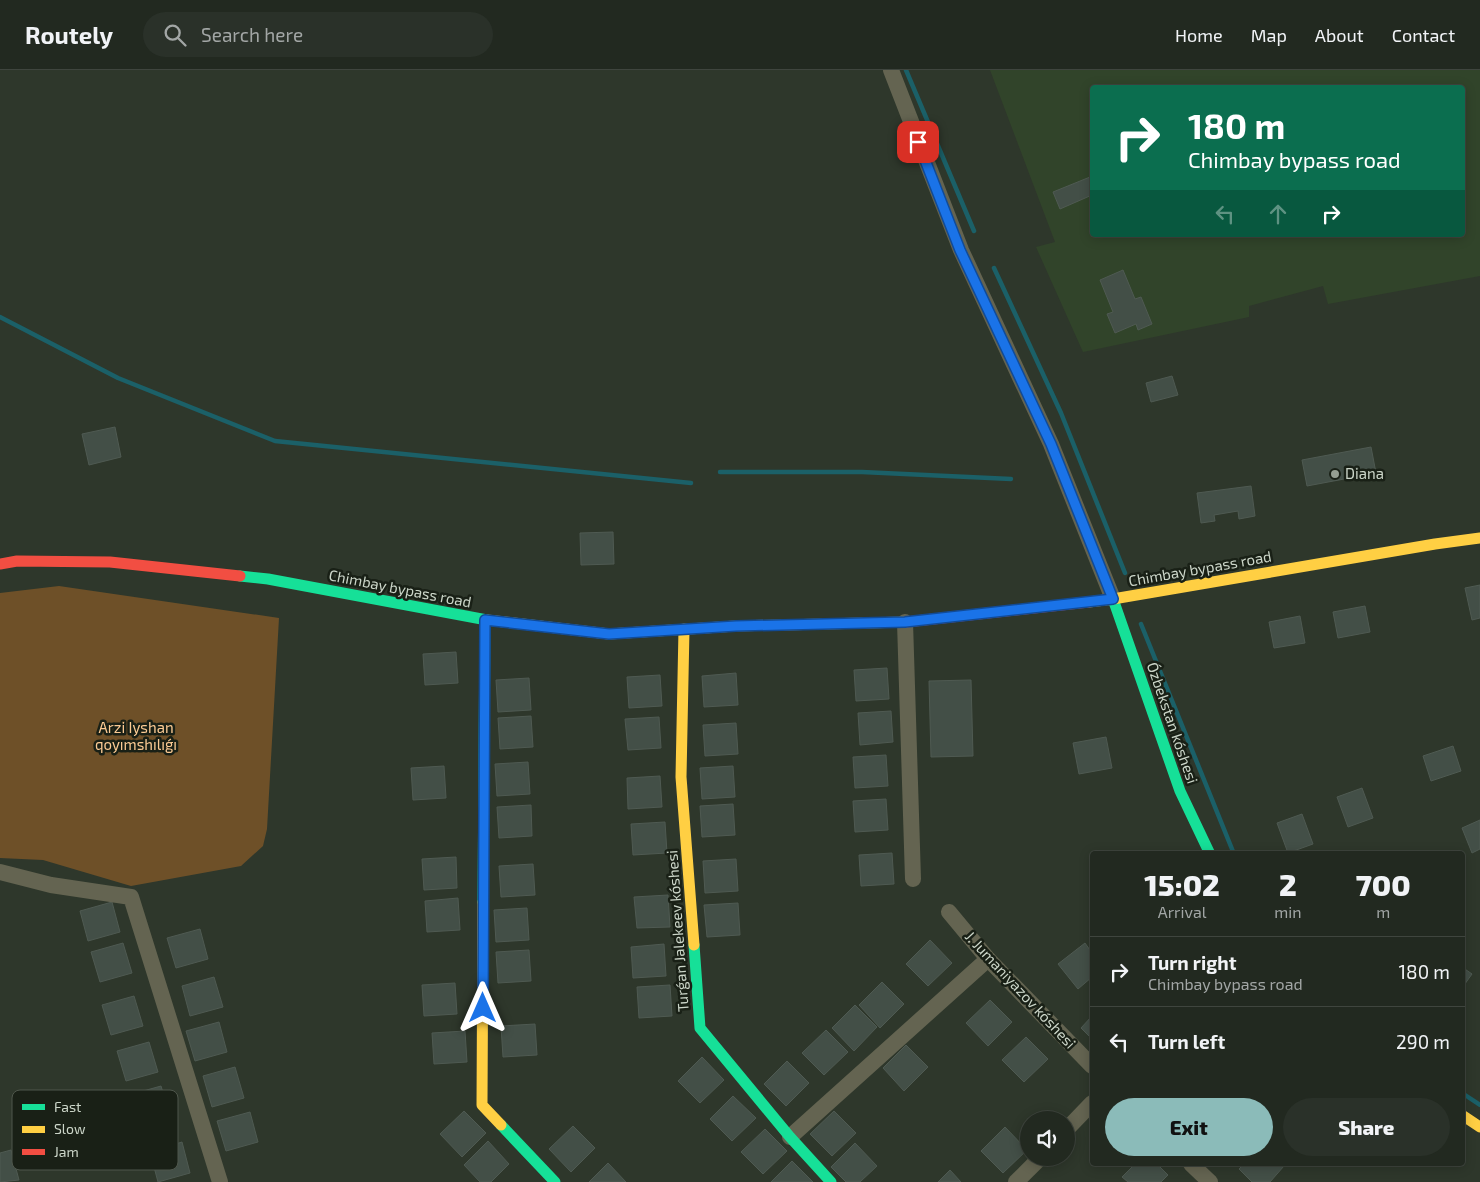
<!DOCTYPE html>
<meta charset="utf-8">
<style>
body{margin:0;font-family:"Exo 2",sans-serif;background:#2a3129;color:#f1f3f6;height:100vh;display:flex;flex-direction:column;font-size:19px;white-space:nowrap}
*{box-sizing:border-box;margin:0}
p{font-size:16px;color:#a2a6a5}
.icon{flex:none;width:28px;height:28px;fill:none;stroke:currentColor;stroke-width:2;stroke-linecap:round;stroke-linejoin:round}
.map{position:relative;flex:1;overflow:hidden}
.sheet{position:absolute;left:1090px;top:781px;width:375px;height:315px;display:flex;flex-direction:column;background:#222920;border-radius:5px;box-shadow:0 2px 12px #0003,0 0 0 1px #3f453e}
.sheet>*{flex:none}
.hud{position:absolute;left:1090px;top:15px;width:375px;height:152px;border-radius:5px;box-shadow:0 2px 12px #0003,0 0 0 1px #3f453e;background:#0b6e4f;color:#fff;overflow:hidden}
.fabs{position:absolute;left:1020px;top:1041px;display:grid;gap:10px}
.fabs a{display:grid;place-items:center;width:55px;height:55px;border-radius:50%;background:#222920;box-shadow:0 2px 12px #0003,0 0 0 1px #3f453e;font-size:25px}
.pin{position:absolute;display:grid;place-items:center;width:42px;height:42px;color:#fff;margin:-21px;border-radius:10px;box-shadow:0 2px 8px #0006}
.me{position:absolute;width:55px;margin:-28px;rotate:0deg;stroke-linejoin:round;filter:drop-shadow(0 0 4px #0008)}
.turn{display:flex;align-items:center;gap:18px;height:105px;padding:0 15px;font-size:22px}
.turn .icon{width:65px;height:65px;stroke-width:2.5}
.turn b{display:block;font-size:35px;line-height:42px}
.lanes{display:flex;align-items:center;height:48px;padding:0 15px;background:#0003;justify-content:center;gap:25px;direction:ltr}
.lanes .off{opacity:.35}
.eta{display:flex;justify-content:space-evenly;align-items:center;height:85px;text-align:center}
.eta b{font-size:30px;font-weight:800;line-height:35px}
.button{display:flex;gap:10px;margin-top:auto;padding:10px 15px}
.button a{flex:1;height:58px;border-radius:30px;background:#8bbbb9;color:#111;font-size:20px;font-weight:800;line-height:58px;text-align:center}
.button a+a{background:#2a3129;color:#f1f3f6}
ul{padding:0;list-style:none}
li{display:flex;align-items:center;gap:15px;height:70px;padding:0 15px;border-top:1px solid #3f453e}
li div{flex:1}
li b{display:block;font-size:19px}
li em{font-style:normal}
header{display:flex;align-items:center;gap:30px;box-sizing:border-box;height:70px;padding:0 25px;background:#222920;border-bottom:1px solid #3f453e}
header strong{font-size:24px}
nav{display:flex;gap:28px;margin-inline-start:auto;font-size:18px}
.search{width:350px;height:45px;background:#2a3129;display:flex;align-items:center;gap:12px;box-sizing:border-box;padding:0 18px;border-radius:28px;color:#a2a6a5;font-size:19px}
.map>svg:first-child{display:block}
.built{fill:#31442a;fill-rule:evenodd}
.green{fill:#6e5028}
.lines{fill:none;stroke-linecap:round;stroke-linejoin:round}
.stream{stroke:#1b6068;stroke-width:4.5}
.building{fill:#434f47;stroke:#4f5a52}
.street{stroke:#646451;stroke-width:16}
.fast{stroke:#16e098;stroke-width:11}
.slow{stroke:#ffcf43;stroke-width:11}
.jam{stroke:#f24e42;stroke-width:11}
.route-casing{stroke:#114b97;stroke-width:12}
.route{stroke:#1a73e8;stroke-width:9}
.poi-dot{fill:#959e92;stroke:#192016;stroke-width:2}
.labels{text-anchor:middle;stroke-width:5;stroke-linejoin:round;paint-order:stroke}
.poi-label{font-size:15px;fill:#ccd6c9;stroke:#192016;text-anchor:start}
.street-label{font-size:15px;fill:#ccd6c9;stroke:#192016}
.park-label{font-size:15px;fill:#fccb94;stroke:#192016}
.key{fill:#192016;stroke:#4f574c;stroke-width:1}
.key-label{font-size:14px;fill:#ccd6c9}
</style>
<header>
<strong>Routely</strong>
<div class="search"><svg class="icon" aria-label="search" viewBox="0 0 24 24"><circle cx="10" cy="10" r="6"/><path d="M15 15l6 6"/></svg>Search here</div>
<nav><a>Home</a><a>Map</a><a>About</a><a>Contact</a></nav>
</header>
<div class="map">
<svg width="1480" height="1112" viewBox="0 0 1480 1112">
<rect width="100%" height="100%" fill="#2e372b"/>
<path class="built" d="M990 0H1480V206L1328 234 1323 216 1249 236V247L1083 282 1036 177 1055 172ZM1092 18H1462V165H1092Z"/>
<polygon class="green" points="59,516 279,548 267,759 263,776 241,796 131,816 43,790 0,788 0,523"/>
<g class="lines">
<g class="stream">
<polyline points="906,0 974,161"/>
<polyline points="994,198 1061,343 1125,503"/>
<polyline points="0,247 118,308 275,371 691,413"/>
<polyline points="720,402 862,402 1011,409"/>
<polyline points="1141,554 1234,784"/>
<polyline points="1462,1023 1480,1035"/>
</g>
</g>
<g class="building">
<polygon points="1090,107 1092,113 1092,125 1060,139 1053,122"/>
<polygon points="1123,200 1135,229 1141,227 1152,254 1138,260 1136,254 1115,263 1107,244 1113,242 1100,210"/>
<polygon points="1172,306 1178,325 1151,332 1146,313"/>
<polygon points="115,357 121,387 89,395 82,364"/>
<polygon points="1371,377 1376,403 1307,416 1302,390"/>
<polygon points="1251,416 1255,446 1239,449 1238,441 1214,445 1215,451 1201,453 1197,423"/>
<polygon points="613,462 614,494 581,495 580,463"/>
<polygon points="1480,515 1480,548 1472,550 1465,518"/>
<polygon points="1365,536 1370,562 1338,568 1333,542"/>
<polygon points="1300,546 1305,573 1274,578 1269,552"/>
<polygon points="456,582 458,613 425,615 423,584"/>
<polygon points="887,598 889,629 856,631 854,600"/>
<polygon points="736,603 738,635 704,637 702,606"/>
<polygon points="660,605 662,636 629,638 627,607"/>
<polygon points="529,608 531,640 498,642 496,610"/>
<polygon points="971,610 973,686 931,687 929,611"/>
<polygon points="891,641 893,672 860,675 858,643"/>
<polygon points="531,646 533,677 500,679 498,648"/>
<polygon points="659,647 661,678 628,680 625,649"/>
<polygon points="736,653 738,684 705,686 703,655"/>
<polygon points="1106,667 1112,698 1079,704 1073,673"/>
<polygon points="1453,676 1461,701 1431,711 1423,686"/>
<polygon points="886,685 888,716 855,718 853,687"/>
<polygon points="528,692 530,724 497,726 495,694"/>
<polygon points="444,696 446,728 413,730 411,698"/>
<polygon points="733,696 735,727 702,729 700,698"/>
<polygon points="660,706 662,737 628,739 627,708"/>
<polygon points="1362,718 1373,748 1348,757 1337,727"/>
<polygon points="886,729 888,760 855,762 853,731"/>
<polygon points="733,734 735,765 702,767 700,736"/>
<polygon points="531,735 532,766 499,768 497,737"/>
<polygon points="1302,744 1313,774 1288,783 1277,753"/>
<polygon points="1480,750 1480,779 1472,783 1462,758"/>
<polygon points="665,752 667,783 633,785 631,754"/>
<polygon points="892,783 894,814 861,816 859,785"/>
<polygon points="456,787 457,818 424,820 422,789"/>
<polygon points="736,789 738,821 705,823 703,791"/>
<polygon points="533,794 535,825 501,827 499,796"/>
<polygon points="668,825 670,857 637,858 634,827"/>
<polygon points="458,828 460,860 427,862 425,831"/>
<polygon points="112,832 120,862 88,871 80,841"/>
<polygon points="738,833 740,865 707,867 704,835"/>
<polygon points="527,838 529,870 496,872 494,840"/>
<polygon points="200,859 208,889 176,898 167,868"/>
<polygon points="930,870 952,893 928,916 906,894"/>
<polygon points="123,873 132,903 100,912 91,882"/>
<polygon points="1085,873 1092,883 1092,907 1078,919 1058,894"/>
<polygon points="664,874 666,906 633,908 631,877"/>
<polygon points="529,880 531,911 498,913 496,882"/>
<polygon points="1462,897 1472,904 1462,918"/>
<polygon points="214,907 223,937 190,946 182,916"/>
<polygon points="882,912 904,934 880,958 859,935"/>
<polygon points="455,913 457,944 424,946 422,915"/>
<polygon points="670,915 672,946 639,948 637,917"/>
<polygon points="134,926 143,956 111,965 102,935"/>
<polygon points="990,930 1012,952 988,976 966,953"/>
<polygon points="855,935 877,957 854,981 832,958"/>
<polygon points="1092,946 1092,969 1081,958"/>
<polygon points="219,952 227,982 195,991 186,961"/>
<polygon points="535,954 537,985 503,987 501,956"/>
<polygon points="826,960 848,982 824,1005 802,983"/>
<polygon points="465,961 467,992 434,994 432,963"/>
<polygon points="1026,967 1048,989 1024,1012 1002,990"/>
<polygon points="149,972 158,1002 126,1011 117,981"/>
<polygon points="906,975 928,997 904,1021 883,998"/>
<polygon points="702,987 724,1010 700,1033 678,1011"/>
<polygon points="787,991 809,1013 786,1036 764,1014"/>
<polygon points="235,997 244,1028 212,1037 203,1006"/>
<polygon points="161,1016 170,1046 138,1055 129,1025"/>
<polygon points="733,1026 756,1048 732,1071 710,1049"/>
<polygon points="464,1041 486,1063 462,1087 440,1064"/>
<polygon points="834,1041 856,1063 832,1086 810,1064"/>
<polygon points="250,1042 258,1072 226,1081 217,1051"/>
<polygon points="573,1056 595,1078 571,1102 549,1079"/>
<polygon points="1005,1057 1027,1080 1003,1103 981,1081"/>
<polygon points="765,1059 787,1081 763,1104 741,1082"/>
<polygon points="488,1071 509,1094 491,1112 480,1112 464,1095"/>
<polygon points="182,1072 190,1103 158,1112 150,1082"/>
<polygon points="855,1073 877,1096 860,1112 846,1112 831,1097"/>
<polygon points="11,1080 19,1110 0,1112 0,1083"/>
<polygon points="792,1091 813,1112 771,1112"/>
<polygon points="608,1093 626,1112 589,1112"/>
<polygon points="1135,1094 1157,1094 1168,1105 1161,1112 1128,1112 1122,1107"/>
<polygon points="1244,1094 1281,1094 1284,1096 1270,1112 1252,1112 1239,1099"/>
<polygon points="950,1100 961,1112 938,1112"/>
</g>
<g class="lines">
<g class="street">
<polyline points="891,0 961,180 1051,374 1113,529"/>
<polyline points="905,552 913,809"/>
<polyline points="0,802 51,815 131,827 220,1112"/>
<polyline points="949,842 988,889 1092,996"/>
<polyline points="1066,1060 1092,1033"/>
<polyline points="790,1067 988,889"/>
<polyline points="1191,1094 1210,1112"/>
<polyline points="1016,1112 1040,1088"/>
</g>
<g class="fast">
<polyline points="240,506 268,509 487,550"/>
<polyline points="1113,529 1180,721 1210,784"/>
<polyline points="483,832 485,550"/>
<polyline points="694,875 700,958 790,1067 831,1112"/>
<polyline points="501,1055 555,1112"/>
</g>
<g class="slow">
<polyline points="1089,532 1113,529 1435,474 1480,468"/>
<polyline points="487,550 609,564 736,556 906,552"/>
<polyline points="684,559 681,707 694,875"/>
<polyline points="483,832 482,1035 501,1055"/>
<polyline points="1462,1045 1480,1057"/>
</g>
<g class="jam">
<polyline points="0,494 17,491 110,492 240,506"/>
<polyline points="906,552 1089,532"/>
</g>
</g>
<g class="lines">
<defs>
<polyline id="route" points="483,938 485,550 609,564 736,556 905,552 1113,529 1051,374 960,180 918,72"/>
</defs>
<use href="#route" class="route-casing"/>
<use href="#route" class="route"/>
</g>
<circle class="poi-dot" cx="1335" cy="404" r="5"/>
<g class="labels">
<g class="poi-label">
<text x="1345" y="409">Diana</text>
</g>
<g class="street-label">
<text transform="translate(1200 499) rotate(-10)" y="5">Chimbay bypass road</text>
<text transform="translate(400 519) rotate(11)" y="5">Chimbay bypass road</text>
<text transform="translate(1172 653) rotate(71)" y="5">Ózbekstan kóshesi</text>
<text transform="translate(678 861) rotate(-94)" y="5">Turǵan Jalekeev kóshesi</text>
<text transform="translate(1020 920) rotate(47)" y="5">J. Jumaniyazov kóshesi</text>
</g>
<g class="park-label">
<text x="136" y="663">Arzi Iyshan<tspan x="136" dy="17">qoyımshılıǵı</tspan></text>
</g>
</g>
<rect x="12" y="1020" width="166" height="80" rx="8" class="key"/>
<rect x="22" y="1034" width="23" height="6" fill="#16e098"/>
<rect x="22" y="1056" width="23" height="7" fill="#ffcf43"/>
<rect x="22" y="1079" width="23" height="6" fill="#f24e42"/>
<g class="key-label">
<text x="54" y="1042">Fast</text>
<text x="54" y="1064">Slow</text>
<text x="54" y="1087">Jam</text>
</g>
</svg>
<div class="fabs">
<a><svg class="icon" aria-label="sound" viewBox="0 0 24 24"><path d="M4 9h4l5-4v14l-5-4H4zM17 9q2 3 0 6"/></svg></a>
</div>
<div class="pin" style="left:918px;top:72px;background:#d93025"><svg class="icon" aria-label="arrive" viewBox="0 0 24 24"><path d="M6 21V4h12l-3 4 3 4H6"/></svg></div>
<svg class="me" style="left:483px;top:938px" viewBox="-20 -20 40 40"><path d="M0-17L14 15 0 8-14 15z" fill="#1a73e8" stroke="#fff" stroke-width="4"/></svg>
<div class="hud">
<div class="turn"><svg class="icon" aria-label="right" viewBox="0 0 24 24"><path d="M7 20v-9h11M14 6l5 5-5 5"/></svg><div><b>180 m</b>Chimbay bypass road</div></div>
<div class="lanes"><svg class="icon off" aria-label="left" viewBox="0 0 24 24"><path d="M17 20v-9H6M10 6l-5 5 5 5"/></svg><svg class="icon off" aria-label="ahead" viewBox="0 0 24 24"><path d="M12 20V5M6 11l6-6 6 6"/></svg><svg class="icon" aria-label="right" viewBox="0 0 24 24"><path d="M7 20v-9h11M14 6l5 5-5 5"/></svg></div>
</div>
<section class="sheet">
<div class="eta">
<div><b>15:02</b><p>Arrival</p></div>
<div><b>2</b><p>min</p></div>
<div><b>700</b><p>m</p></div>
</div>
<ul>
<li><svg class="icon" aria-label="right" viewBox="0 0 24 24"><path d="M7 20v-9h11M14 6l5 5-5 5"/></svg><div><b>Turn right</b><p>Chimbay bypass road</p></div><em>180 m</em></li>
<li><svg class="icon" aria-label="left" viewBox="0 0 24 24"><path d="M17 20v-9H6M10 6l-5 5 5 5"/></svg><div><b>Turn left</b></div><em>290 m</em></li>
</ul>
<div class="button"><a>Exit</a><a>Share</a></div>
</section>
</div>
